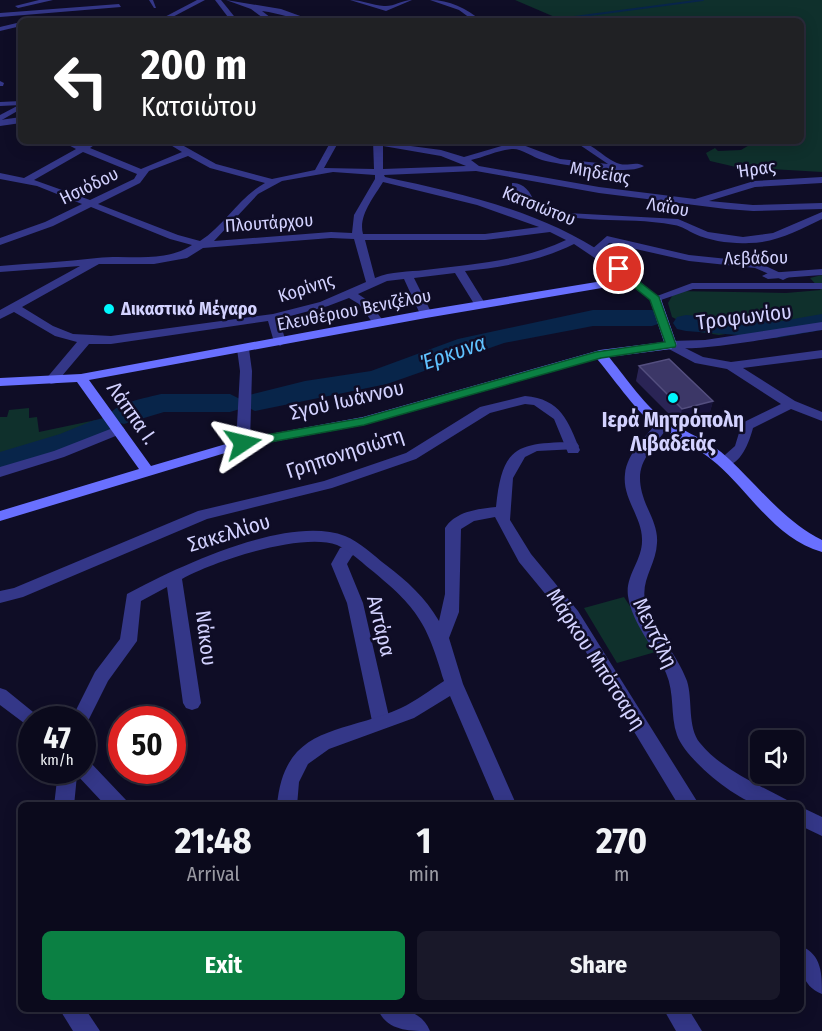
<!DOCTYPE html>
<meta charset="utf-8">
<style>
body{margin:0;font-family:"Fira Sans Condensed",sans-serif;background:#191829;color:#f1f3f6;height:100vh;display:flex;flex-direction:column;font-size:22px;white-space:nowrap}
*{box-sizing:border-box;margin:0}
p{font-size:20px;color:#9a9aa3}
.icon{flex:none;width:33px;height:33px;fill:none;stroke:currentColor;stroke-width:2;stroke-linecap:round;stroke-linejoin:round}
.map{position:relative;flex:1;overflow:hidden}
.drawer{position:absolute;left:18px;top:802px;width:786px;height:210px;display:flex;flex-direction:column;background:#0b0a1c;border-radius:9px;box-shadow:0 3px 15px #0003,0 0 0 2px #2b2b3b}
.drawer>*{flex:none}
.banner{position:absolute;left:18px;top:18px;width:786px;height:126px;border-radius:9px;box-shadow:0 3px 15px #0003,0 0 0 2px #2b2b3b;background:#202124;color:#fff;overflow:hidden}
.tools{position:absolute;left:750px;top:730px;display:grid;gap:12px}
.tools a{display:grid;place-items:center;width:54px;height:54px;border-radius:9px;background:#0b0a1c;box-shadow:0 3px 15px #0003,0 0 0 2px #2b2b3b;font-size:30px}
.speed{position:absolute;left:18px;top:706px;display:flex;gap:12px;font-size:30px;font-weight:700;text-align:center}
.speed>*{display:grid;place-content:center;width:78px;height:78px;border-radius:50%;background:#0b0a1c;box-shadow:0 3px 15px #0003,0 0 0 2px #2b2b3b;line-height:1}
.speed small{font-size:15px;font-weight:400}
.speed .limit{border:9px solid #d22;background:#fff;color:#111}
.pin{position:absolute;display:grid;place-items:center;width:51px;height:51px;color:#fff;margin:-26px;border:3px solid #fff;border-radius:50%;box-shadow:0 2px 6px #0007}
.me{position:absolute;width:66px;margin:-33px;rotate:80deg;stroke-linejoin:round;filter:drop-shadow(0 0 4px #0008)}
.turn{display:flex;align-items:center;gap:21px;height:126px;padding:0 24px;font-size:27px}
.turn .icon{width:78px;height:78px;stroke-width:2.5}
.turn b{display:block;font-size:42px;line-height:51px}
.eta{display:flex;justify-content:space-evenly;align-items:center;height:102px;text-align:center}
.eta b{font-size:36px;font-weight:700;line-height:42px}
.action{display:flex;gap:12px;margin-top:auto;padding:12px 24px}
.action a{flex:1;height:69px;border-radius:9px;background:#0b8043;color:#fff;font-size:24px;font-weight:700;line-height:69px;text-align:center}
.action a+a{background:#191829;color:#f1f3f6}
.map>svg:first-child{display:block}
.green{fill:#0f302c}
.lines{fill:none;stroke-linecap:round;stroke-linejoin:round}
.stream{stroke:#08254a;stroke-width:2}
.river{fill:#08254a;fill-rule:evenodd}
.service{fill:#343788;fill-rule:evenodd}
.pedestrian{fill:#343788;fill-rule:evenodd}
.minor{fill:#343788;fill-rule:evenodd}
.tertiary{fill:#343788;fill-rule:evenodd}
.secondary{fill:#6970ff;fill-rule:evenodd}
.wall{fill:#2a2455}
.shaded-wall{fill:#17133a}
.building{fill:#3c3767;stroke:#544f7f;stroke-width:1.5}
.route{fill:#0b8043;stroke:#07532c;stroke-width:1.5}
.poi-dot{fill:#00f7fd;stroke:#0f0d26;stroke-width:2}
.labels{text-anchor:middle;stroke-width:5;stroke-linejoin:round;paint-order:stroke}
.far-street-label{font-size:18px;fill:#d3d2ff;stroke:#0f0d26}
.far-poi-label{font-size:18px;font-weight:bold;fill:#d3d2ff;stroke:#0f0d26;text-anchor:start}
.street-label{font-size:21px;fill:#d3d2ff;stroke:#0f0d26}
.poi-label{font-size:21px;font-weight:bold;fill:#d3d2ff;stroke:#0f0d26}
.water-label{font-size:22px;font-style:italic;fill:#60c2ff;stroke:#0f0d26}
</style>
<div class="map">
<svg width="822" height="1031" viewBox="0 0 822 1031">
<rect width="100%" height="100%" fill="#0f0d26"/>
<g class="green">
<polygon points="515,0 822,0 822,172 736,167 710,161 706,153 715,148 718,151 741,150 751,144 746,141 801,141 801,21 564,21"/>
<polygon points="822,275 822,319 719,335 700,332 672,317 668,303 675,291 786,293 821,290 810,278"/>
<polygon points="29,408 29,418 37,417 39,432 96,420 98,424 0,459 0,417 7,417 9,410"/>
<polygon points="624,597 659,651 617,663 584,608"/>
</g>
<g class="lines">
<polyline class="stream" points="567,18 703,0"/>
<g class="river">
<path d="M593 310H652L661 313 665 318 661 323 652 326H593L504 343 387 384 255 411 243 405 240 409 230 412H164L124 424 114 421 118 427C105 446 25 465 0 472V452L60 434 92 421 103 418 113 420 109 415C118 402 146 398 161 394H230L242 400 245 396 305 381 371 371 458 339Z"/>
<polygon points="822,314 822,330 776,338 686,331 677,329 673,323 677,317 686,315 776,322"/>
</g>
<polygon class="service" points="149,0 153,0 156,8 154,8"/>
<g class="pedestrian">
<path d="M512 183C523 182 531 192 534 202L567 213 678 219 708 232 743 237 773 233 822 212V219C799 230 775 243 749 243 732 244 710 241 695 234 688 231 682 226 674 225 620 215 580 227 526 206L522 195 512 187Z"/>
<polygon points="607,236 689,255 757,262 789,277 783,280 755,268 689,261 609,243 599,254 591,254 591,250"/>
<path d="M822 322V330C798 333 678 357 665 345L671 341 705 340Z"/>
<path d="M525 396C561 399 568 421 580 450L578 453H568L554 419 534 405 525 404 490 413 416 459 332 488 207 519 23 597 0 603V591L14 588 198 511 324 481 406 453 480 407Z"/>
<polygon points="118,426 123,427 125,430 123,433 64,457 0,477 0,467 54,451"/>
<polygon points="354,543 362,548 352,556 347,564 363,603 390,721 387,726 381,729 375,726 372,721 347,603 331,564 340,548"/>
</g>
<g class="minor">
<polygon points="39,0 53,0 18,8 15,6"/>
<polygon points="215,0 221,0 238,21 231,21"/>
<path d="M226 0 281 9 314 21C297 21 280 13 262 11L275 21H267L251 9Z"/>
<path d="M350 0C362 0 372 5 384 6 393 7 402 0 412 0L386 11Z"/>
<path d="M430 0C449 0 467 8 481 21H474L459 10Z"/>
<polygon points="119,4 121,7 0,17 0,13"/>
<polygon points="21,22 21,26 0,31 0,27"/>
<polygon points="0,81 4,83 3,86 0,86"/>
<polygon points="21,101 21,105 0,106 0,102"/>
<polygon points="21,117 21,123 0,126 0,120"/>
<path d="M61 141H73L82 145 90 141H100L90 148 141 169 182 152 164 141H175L216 164 272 179 315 170 331 141H339L324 168 374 169 373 141 441 150 464 157 515 142 560 159 608 164 574 141C593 141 603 159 620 164 629 166 636 161 644 166 629 176 561 165 542 160 533 157 520 148 512 149 498 150 484 157 471 160L479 166 599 187 695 199 754 181 822 177V183L755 187 709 201 753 205 822 203V209L753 211 726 209 599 193 476 171 384 175 385 177C464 194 546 212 613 260 621 266 632 271 639 279L633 282 629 281 574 244C540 261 503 267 465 271L486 305 484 307H476L455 273 414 278 432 314 426 318 420 314 404 279 387 281 358 294 367 300 385 323 383 326H375L359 304 349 298 328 306 279 319 286 342 280 346 274 342 268 321 111 344H89L56 383 51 384 45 380 77 342 55 336 14 312 0 319V310L80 266 0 272V266C32 263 65 262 97 258 130 254 163 264 192 245L170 239 91 207 53 226 0 245V238L45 222 82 204 37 186 0 179V173L24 178 76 149ZM383 146 441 156 466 166 383 169ZM83 152 137 174 134 179 90 200 34 180ZM188 156 210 168 265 183C239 197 225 225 200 241L178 235 98 204 140 183 149 171ZM333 172 375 175V179L354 215 352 233 331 232 214 241 258 194 282 181ZM383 182 477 205 539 227 485 234H363C358 216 374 197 383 182ZM550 232 566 240C522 261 473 264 425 270 409 272 391 271 375 278L365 240H485ZM331 238 354 239 366 282 320 302 273 314 111 336 73 334 53 326 22 307 99 264H154L187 258 203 248Z"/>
<polygon points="822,269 822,275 768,279 762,276 768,273"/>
<polygon points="692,283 822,283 822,289 693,289 655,302 649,299"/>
<path d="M671 341 703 357 731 362 822 350V358L743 368 795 401 822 412V421L791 409 753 428C749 443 739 471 719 465L717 462 735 446 742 423 781 404 727 369 695 363 667 348 665 345Z"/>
<polygon points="243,345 249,349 252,371 250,443 243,447 236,443 240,371 237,349"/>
<path d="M663 420 670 424C647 457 629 466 648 509 653 520 658 531 657 543 656 566 639 581 646 605 655 632 677 654 687 681 693 700 687 727 700 743 721 769 757 784 787 800L790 806C781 806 771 807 762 806 738 802 685 759 677 735 670 715 675 694 666 673 655 648 632 624 628 596 625 575 643 560 642 539 642 517 622 498 625 474 627 453 646 437 658 421Z"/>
<path d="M572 442 577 443 579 446 577 449 537 451 525 457 513 478 510 520 531 554 578 611 700 806H679L566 619 519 562 495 517 474 521 461 529 459 612 449 638 463 684 517 806H497L450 696 414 718 329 749 308 764 299 782 297 806H277C284 724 341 735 401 708 416 701 430 690 444 681 427 623 418 608 370 569 360 561 349 550 337 545 302 532 214 561 182 579L201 703 198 708 192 710 186 708 183 703 167 587 141 601 137 641 108 681 86 725 82 727V720H71L95 672 120 639 127 594C177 567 288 514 345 536 360 542 373 555 386 565 408 582 425 597 439 621L445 594V528C456 511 478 509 496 507 502 447 516 443 572 442Z"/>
<polygon points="0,688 6,690 38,716 41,720 32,720 32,729 0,705"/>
<polygon points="82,759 89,761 126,800 129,806 106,806 77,775 74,806 54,806 58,771 82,771"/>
<polygon points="801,807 822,817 822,836 801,826"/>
<path d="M801 946C822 955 822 974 822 994 800 985 801 967 801 946Z"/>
<polygon points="60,1010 86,1010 100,1031 73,1031"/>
<path d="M378 1010C399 1008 421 1009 430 1031 408 1031 388 1031 378 1010Z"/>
<polygon points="664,1010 689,1010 702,1031 676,1031"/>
</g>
<g class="tertiary">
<polygon points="197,0 205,0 165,21 157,21"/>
<polygon points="21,104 21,109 0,121 0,115"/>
</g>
<path class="secondary" d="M633 276 661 299 677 345 671 349 609 357C622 373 644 404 660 416 682 432 709 439 729 459 760 488 784 521 822 540V552C776 539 751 494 717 464 697 446 673 437 651 422 637 412 610 374 597 359L364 425 245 447 0 521V511L139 469 77 382 0 386V378L81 374 426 310ZM631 283 650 300 664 342 600 350 363 417 243 439 151 466 89 380 426 318Z"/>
</g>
<polygon class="wall" points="639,366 713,401 709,415 679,424 636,381"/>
<polygon class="shaded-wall" points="713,401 709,415 679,424 682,409"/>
<polygon class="building" points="669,359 713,401 682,409 639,366"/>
<polygon class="route" points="619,266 659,297 676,345 675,347 601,358 364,425 243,447 236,443 243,439 363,418 596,352 665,342 650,300 615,272 615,267"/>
<g class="poi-dot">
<circle cx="109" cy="309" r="6"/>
<circle cx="673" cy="398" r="6"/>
</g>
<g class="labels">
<g class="far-street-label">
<text transform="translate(756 169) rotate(-8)" y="6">Ήρας</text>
<text transform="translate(600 173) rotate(10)" y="6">Μηδείας</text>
<text transform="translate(89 186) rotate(-26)" y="6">Ησιόδου</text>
<text transform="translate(539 206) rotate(22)" y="6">Κατσιώτου</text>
<text transform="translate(668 207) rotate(10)" y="6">Λαΐου</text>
<text transform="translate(269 223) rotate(-4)" y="6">Πλουτάρχου</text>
<text transform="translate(756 258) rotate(-1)" y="6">Λεβάδου</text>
<text transform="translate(306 288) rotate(-18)" y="6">Κορίνης</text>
<text transform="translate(354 310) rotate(-11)" y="6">Ελευθέριου Βενιζέλου</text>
</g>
<g class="far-poi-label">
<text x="121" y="315">Δικαστικό Μέγαρο</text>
</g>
<g class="street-label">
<text transform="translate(744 317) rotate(-7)" y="7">Τροφωνίου</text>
<text transform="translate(347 400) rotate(-13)" y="7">Σγού Ιωάννου</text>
<text transform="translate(132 413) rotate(55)" y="7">Λάππα Ι.</text>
<text transform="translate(345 453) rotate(-18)" y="7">Γρηπονησιώτη</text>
<text transform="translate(229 533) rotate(-17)" y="7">Σακελλίου</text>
<text transform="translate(381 626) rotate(76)" y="7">Αντάρα</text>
<text transform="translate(655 633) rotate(64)" y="7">Μεντζίλη</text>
<text transform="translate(206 638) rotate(83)" y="7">Νάκου</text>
<text transform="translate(596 659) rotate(57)" y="7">Μάρκου Μπότσαρη</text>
</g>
<g class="poi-label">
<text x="673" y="427">Ιερά Μητρόπολη<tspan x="673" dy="24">Λιβαδειάς</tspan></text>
</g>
<g class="water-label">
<text transform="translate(453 352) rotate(-19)" y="8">Έρκυνα</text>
</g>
</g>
</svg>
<div class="tools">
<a><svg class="icon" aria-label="sound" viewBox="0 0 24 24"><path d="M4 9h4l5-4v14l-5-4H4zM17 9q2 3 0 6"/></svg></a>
</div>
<div class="speed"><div>47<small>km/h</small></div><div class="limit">50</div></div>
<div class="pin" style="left:619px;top:269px;background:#d93025"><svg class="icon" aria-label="arrive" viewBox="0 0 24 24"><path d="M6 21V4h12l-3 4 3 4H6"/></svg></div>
<svg class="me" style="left:243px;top:443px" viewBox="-20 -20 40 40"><path d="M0-17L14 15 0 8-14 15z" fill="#0b8043" stroke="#fff" stroke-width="4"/></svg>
<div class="banner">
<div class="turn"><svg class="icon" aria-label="left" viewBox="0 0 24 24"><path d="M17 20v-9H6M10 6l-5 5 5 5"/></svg><div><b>200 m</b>Κατσιώτου</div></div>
</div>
<section class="drawer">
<div class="eta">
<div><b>21:48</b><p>Arrival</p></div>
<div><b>1</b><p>min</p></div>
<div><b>270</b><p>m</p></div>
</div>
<div class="action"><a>Exit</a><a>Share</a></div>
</section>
</div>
